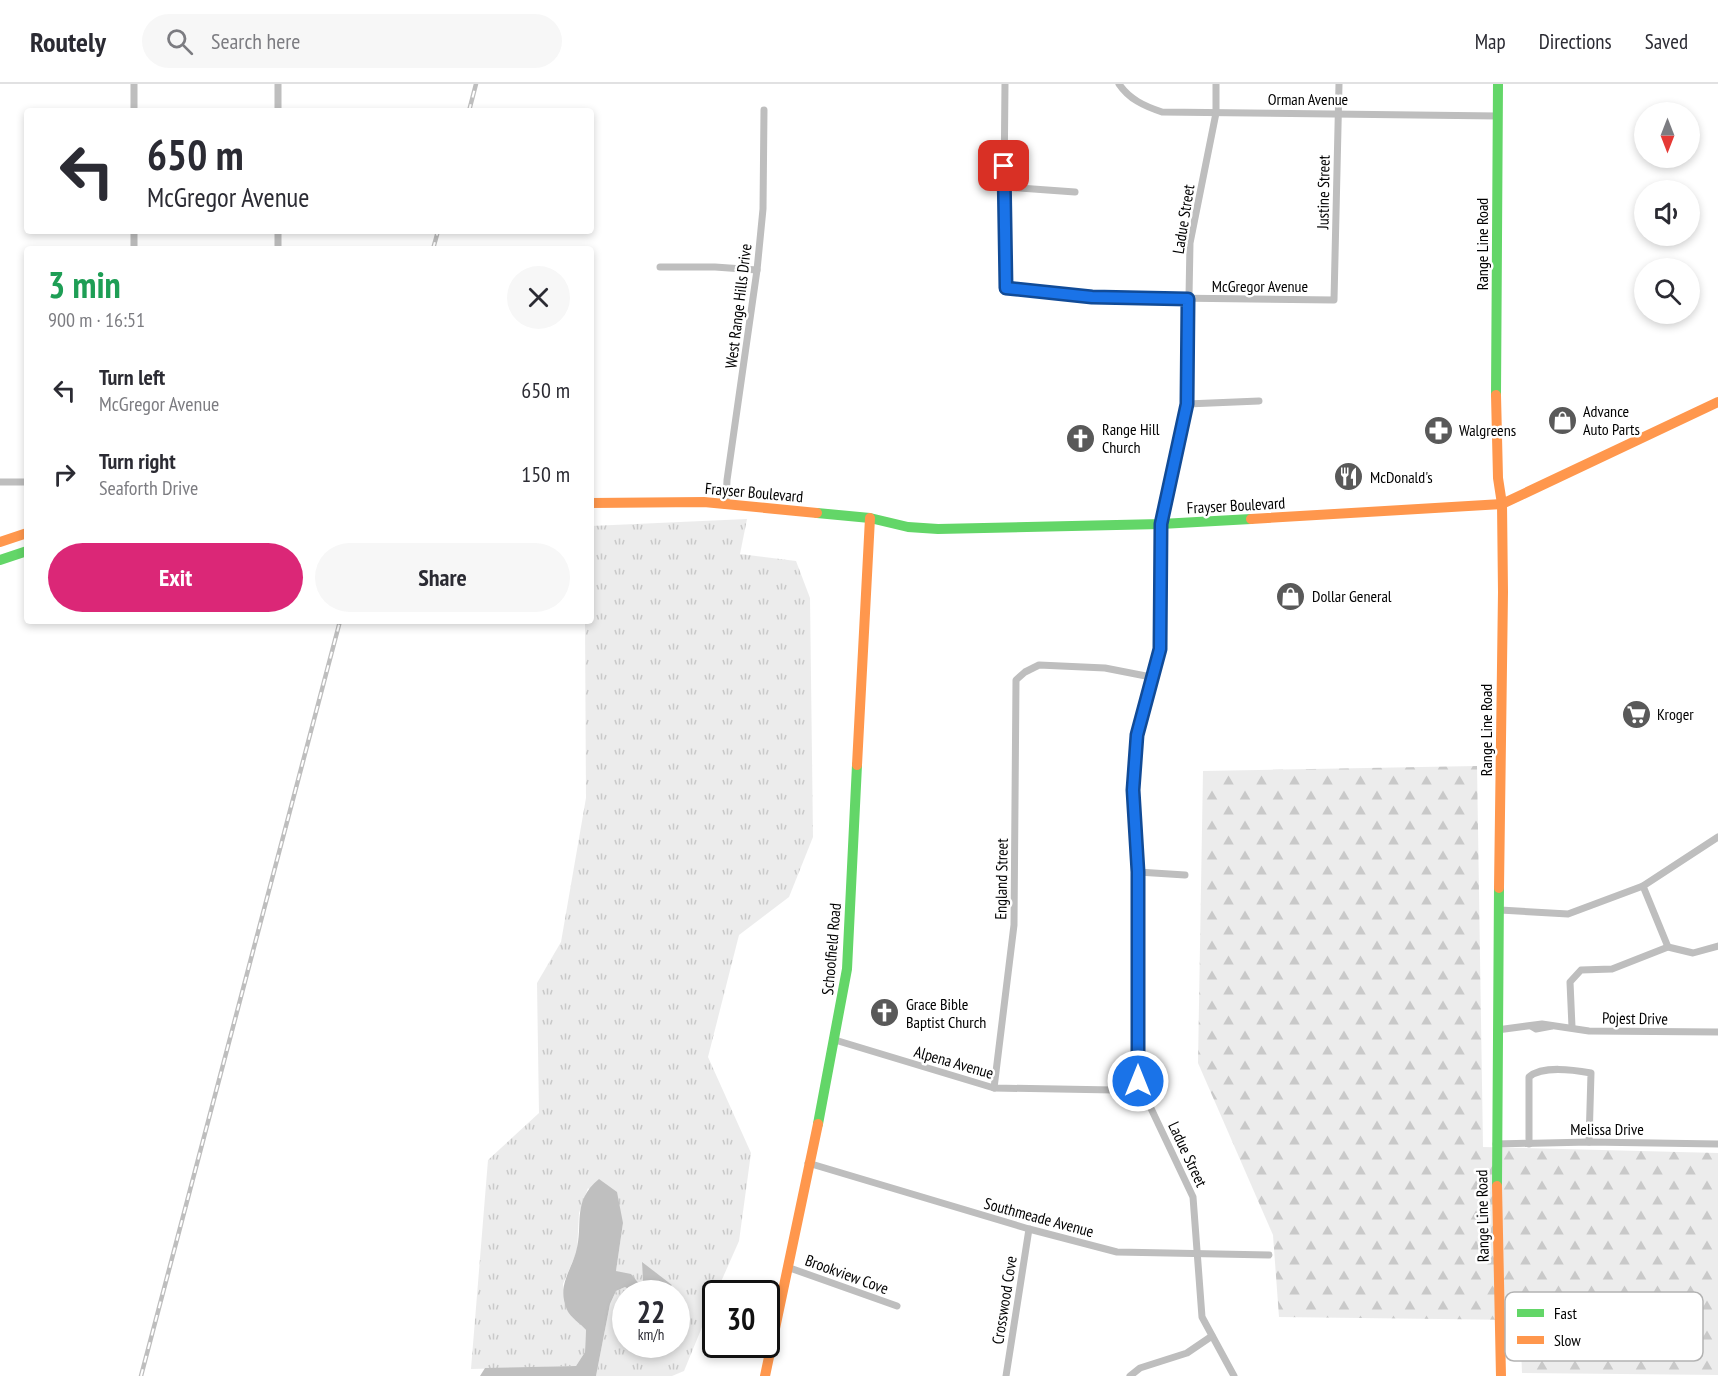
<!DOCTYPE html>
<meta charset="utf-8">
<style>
body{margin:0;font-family:"PT Sans Narrow",sans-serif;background:#f7f7f7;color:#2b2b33;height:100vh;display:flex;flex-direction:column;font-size:22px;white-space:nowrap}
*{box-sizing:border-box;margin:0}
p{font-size:20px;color:#7c7c81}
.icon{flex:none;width:33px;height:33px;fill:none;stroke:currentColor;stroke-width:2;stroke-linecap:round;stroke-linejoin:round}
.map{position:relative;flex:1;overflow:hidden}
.drawer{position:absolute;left:24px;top:162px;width:570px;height:378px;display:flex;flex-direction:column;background:#fff;border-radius:6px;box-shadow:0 3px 9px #0003}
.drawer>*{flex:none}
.banner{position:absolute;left:24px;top:24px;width:570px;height:126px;border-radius:6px;box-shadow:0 3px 9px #0003;background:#fff;color:#2b2b33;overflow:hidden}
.needle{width:39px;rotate:180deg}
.controls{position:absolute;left:1634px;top:18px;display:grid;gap:12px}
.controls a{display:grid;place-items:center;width:66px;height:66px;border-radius:50%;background:#fff;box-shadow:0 3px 9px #0003;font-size:30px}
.speed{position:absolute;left:612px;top:1196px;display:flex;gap:12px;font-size:30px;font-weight:700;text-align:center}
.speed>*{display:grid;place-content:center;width:78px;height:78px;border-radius:50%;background:#fff;box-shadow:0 3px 9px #0003;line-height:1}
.speed small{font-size:15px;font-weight:400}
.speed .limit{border:3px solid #111;border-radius:9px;background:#fff;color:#111}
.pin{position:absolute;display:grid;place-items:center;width:51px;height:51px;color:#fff;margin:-26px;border-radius:12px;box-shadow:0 3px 9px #0006}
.me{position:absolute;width:66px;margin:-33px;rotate:0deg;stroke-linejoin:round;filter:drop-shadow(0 0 4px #0008)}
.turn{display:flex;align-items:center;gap:21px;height:126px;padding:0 24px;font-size:27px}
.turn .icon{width:78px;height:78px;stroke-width:2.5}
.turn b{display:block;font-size:42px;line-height:51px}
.round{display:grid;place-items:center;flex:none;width:63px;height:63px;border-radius:32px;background:#f7f7f7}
.headline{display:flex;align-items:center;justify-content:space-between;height:102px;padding:0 24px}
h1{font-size:36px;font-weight:700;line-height:45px;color:#1e9e55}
.button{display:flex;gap:12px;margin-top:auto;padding:12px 24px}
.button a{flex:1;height:69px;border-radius:36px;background:#db2777;color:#fff;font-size:24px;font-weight:700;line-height:69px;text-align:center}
.button a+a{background:#f7f7f7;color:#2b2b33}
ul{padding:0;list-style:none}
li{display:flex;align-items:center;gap:18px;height:84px;padding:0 24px}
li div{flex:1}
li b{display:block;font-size:22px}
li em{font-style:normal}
header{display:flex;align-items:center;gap:36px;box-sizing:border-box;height:84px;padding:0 30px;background:#fff;border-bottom:2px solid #e1e1e2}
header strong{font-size:28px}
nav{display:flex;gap:33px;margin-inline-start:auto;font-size:21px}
.search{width:420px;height:54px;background:#f7f7f7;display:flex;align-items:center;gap:15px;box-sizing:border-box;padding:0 21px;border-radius:33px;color:#7c7c81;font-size:22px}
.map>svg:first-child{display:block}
.grass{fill:url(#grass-tufts)}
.forest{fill:url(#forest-firs)}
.water{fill:#bfbfbf}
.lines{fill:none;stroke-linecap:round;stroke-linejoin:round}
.street{stroke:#bebebe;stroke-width:7}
.fast{stroke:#63d668;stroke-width:10}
.slow{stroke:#ff974d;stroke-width:10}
.rail-casing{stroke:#bebebe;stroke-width:4.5}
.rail{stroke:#fff;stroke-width:2;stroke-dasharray:7;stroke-linecap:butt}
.route-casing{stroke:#114b97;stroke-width:15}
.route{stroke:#1a73e8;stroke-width:10}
.labels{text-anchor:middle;stroke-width:5;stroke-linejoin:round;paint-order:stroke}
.street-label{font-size:16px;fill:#000;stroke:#fff}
.poi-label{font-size:16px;fill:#000;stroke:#fff;text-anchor:start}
.key{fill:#fff;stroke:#b2b2b2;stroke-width:1.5}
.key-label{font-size:16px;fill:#000}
</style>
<header>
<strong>Routely</strong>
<div class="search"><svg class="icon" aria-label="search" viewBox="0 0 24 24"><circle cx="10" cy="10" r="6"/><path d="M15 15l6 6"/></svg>Search here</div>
<nav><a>Map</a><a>Directions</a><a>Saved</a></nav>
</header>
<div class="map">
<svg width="1718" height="1292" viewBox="0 0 1718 1292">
<defs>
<pattern id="grass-tufts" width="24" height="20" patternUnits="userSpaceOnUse" patternTransform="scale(1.5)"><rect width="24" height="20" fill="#ececec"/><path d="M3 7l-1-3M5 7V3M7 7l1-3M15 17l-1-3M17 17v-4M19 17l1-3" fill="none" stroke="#c9c9c9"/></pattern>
<pattern id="forest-firs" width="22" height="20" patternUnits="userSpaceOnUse" patternTransform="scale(1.5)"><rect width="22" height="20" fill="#ececec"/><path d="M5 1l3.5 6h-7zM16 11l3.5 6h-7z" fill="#c9c9c9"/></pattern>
</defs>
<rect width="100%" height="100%" fill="#fff"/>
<polygon class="grass" points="747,435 740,470 796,477 810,514 813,753 789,813 739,851 708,973 751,1069 739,1157 716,1209 684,1287 672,1292 596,1292 610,1220 616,1207 625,1203 635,1209 626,1209 626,1260 676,1260 676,1209 665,1209 672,1201 642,1179 643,1200 640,1201 616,1187 623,1139 588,1104 579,1129 577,1167 563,1200 567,1226 586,1246 585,1268 576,1282 471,1285 488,1076 539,1029 537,899 561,858 586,714 585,537 591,537 591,442"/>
<polygon class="forest" points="1477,682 1483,1063 1718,1069 1718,1291 1522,1289 1520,1236 1279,1233 1273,1151 1198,979 1203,687"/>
<path class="water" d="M599 1095 617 1108 623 1139 616 1187 631 1190 640 1201 643 1200 642 1178 672 1201 665 1209H635L625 1203 616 1207 610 1220 596 1292H480L485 1284 576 1282 585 1268 586 1246C581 1240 570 1233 567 1226 557 1202 570 1189 576 1168 584 1140 571 1118 599 1095Z"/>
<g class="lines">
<g class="street">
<polyline points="278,0 278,27"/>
<polyline points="1005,0 1004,103 1006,204 1092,213 1334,216 1339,0"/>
<path d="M1119 0C1129 15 1144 22 1162 28L1498 32"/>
<polyline points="1216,0 1216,29 1190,159 1187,320 1161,440 1160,565 1137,651 1133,706 1138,788 1138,997 1193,1113 1202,1233 1234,1292"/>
<polyline points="134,27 134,0"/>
<polyline points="1004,103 1075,108"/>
<polyline points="278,147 278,165"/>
<polyline points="134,165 134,147"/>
<polyline points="660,183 715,183 757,186"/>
<polyline points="1187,320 1259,317"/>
<polyline points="0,398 27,398"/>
<polyline points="726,420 727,396 757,186 763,125 764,26"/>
<polyline points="1138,788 1185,791"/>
<polyline points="1643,802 1668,863"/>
<polyline points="1500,826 1568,830 1643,802 1718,753"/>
<polyline points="1531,942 1536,945 1552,942"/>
<polyline points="1572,943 1570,898 1581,886 1612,885 1668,863 1693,869 1718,862"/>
<polyline points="1497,946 1542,940 1589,947 1718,948"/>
<polyline points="835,956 994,1004 1114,1006 1138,997"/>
<polyline points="994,1004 1014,841 1016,596 1025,588 1039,581 1105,584 1151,593"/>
<polyline points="1496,1060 1589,1058 1718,1060"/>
<path d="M1529 1060V993C1543 981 1574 986 1591 989L1589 1058"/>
<polyline points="808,1079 1029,1145 1117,1168 1269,1171"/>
<polyline points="787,1183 897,1222"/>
<polyline points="1006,1292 1029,1145"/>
<polyline points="1130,1292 1140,1284 1187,1269 1212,1252"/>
</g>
<g class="fast">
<polyline points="1496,311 1498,0"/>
<polyline points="817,429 870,434 908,443 938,445 1161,440 1251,435"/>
<polyline points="0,476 27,467"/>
<polyline points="818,1040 847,885 857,681"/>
<polyline points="1497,1102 1499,804"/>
</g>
<g class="slow">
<polyline points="1496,311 1498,394 1502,420 1503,508 1499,804"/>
<polyline points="591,419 704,418 817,429"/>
<polyline points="1251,435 1502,420 1718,318"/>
<polyline points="0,458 27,449"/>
<polyline points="857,681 870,434"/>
<polyline points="1497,1102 1501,1292"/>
<polyline points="765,1292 818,1040"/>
</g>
<defs>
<g id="rail">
<polyline points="469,27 476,0"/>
<polyline points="433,165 438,147"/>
<polyline points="141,1292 340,537"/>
</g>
</defs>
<use href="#rail" class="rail-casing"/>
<use href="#rail" class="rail"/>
</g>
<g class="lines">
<defs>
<polyline id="route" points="1004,82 1006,204 1092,213 1188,215 1187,320 1161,440 1160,565 1137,651 1133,706 1138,788 1138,997"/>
</defs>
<use href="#route" class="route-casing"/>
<use href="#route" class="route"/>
</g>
<defs>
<symbol id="shop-disc" viewBox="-11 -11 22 22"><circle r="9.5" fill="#595959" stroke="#fff"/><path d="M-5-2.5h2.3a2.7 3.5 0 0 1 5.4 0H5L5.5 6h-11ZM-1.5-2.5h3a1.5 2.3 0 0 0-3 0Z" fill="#fff"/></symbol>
<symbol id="pharmacy-disc" viewBox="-11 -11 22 22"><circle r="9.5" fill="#595959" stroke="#fff"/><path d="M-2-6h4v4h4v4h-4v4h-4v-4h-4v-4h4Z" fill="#fff"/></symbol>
<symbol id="church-disc" viewBox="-11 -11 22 22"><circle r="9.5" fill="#595959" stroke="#fff"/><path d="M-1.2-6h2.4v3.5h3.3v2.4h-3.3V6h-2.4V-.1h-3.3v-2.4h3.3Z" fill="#fff"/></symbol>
<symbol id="restaurant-disc" viewBox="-11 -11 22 22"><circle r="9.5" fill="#595959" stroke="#fff"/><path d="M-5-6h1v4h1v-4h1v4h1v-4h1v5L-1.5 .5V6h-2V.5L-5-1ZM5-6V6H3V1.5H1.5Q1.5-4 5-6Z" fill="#fff"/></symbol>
<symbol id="supermarket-disc" viewBox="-11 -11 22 22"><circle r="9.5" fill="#595959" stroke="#fff"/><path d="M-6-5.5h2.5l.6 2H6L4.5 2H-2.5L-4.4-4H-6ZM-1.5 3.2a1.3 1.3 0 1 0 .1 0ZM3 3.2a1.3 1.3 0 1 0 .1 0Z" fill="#fff"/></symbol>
</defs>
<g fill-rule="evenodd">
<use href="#shop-disc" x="1546" y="320" width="33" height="33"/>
<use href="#pharmacy-disc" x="1422" y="330" width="33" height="33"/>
<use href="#church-disc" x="1064" y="338" width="33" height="33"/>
<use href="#restaurant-disc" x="1332" y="376" width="33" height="33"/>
<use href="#shop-disc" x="1274" y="496" width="33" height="33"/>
<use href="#supermarket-disc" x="1620" y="614" width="33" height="33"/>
<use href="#church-disc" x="868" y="912" width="33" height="33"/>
</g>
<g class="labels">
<g class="street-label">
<text x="1308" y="21">Orman Avenue</text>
<text transform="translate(1323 108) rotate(-89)" y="6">Justine Street</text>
<text transform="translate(1183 135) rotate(-81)" y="6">Ladue Street</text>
<text transform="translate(1482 160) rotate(-90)" y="6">Range Line Road</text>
<text x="1260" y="208">McGregor Avenue</text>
<text transform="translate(738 222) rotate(-83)" y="6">West Range Hills Drive</text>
<text transform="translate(754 408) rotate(5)" y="6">Frayser Boulevard</text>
<text transform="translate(1236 421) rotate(-3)" y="6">Frayser Boulevard</text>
<text transform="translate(1486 646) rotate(-90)" y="6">Range Line Road</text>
<text transform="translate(1001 795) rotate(-89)" y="6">England Street</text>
<text transform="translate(831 865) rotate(-85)" y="6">Schoolfield Road</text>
<text transform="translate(1635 934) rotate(1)" y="6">Pojest Drive</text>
<text transform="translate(954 978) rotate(16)" y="6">Alpena Avenue</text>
<text x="1607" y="1051">Melissa Drive</text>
<text transform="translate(1188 1070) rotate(65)" y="6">Ladue Street</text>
<text transform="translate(1482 1132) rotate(-91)" y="6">Range Line Road</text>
<text transform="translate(1039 1133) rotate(15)" y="6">Southmeade Avenue</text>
<text transform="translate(847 1190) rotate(20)" y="6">Brookview Cove</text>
<text transform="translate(1004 1216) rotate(-81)" y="6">Crosswood Cove</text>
</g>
<g class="poi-label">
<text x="1583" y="333">Advance<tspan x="1583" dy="18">Auto Parts</tspan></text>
<text x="1102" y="351">Range Hill<tspan x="1102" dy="18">Church</tspan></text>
<text x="1459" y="352">Walgreens</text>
<text x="1370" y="399">McDonald's</text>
<text x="1312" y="518">Dollar General</text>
<text x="1657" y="636">Kroger</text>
<text x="906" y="926">Grace Bible<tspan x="906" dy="18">Baptist Church</tspan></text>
</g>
</g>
<rect x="1505" y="1208" width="198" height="69" rx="9" class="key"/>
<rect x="1517" y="1225" width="27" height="8" fill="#63d668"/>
<rect x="1517" y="1252" width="27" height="8" fill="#ff974d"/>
<g class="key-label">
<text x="1554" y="1235">Fast</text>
<text x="1554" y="1262">Slow</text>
</g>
</svg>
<div class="controls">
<a><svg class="needle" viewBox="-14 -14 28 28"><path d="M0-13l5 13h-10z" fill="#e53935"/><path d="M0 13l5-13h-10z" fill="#7c7c81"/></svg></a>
<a><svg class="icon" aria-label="sound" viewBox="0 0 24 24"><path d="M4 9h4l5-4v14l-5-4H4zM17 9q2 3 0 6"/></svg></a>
<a><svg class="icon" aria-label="search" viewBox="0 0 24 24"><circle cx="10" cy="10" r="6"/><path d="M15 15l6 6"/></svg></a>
</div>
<div class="speed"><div>22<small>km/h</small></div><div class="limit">30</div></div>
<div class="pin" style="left:1004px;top:82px;background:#d93025"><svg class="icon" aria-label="arrive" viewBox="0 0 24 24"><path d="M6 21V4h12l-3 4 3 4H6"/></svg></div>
<svg class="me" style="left:1138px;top:997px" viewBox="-20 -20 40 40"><circle r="17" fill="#1a73e8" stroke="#fff" stroke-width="3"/><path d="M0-11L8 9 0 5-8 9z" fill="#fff"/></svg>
<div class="banner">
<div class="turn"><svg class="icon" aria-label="left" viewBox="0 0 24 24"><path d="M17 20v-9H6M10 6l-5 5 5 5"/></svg><div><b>650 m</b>McGregor Avenue</div></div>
</div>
<section class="drawer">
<div class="headline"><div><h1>3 min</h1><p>900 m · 16:51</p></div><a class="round"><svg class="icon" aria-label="close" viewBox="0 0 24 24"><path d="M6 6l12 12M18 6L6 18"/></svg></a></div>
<ul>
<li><svg class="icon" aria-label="left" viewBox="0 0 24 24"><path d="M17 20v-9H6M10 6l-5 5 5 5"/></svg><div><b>Turn left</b><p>McGregor Avenue</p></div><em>650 m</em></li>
<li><svg class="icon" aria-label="right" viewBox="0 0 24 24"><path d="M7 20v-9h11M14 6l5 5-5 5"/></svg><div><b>Turn right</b><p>Seaforth Drive</p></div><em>150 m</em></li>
</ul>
<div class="button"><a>Exit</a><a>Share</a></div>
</section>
</div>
